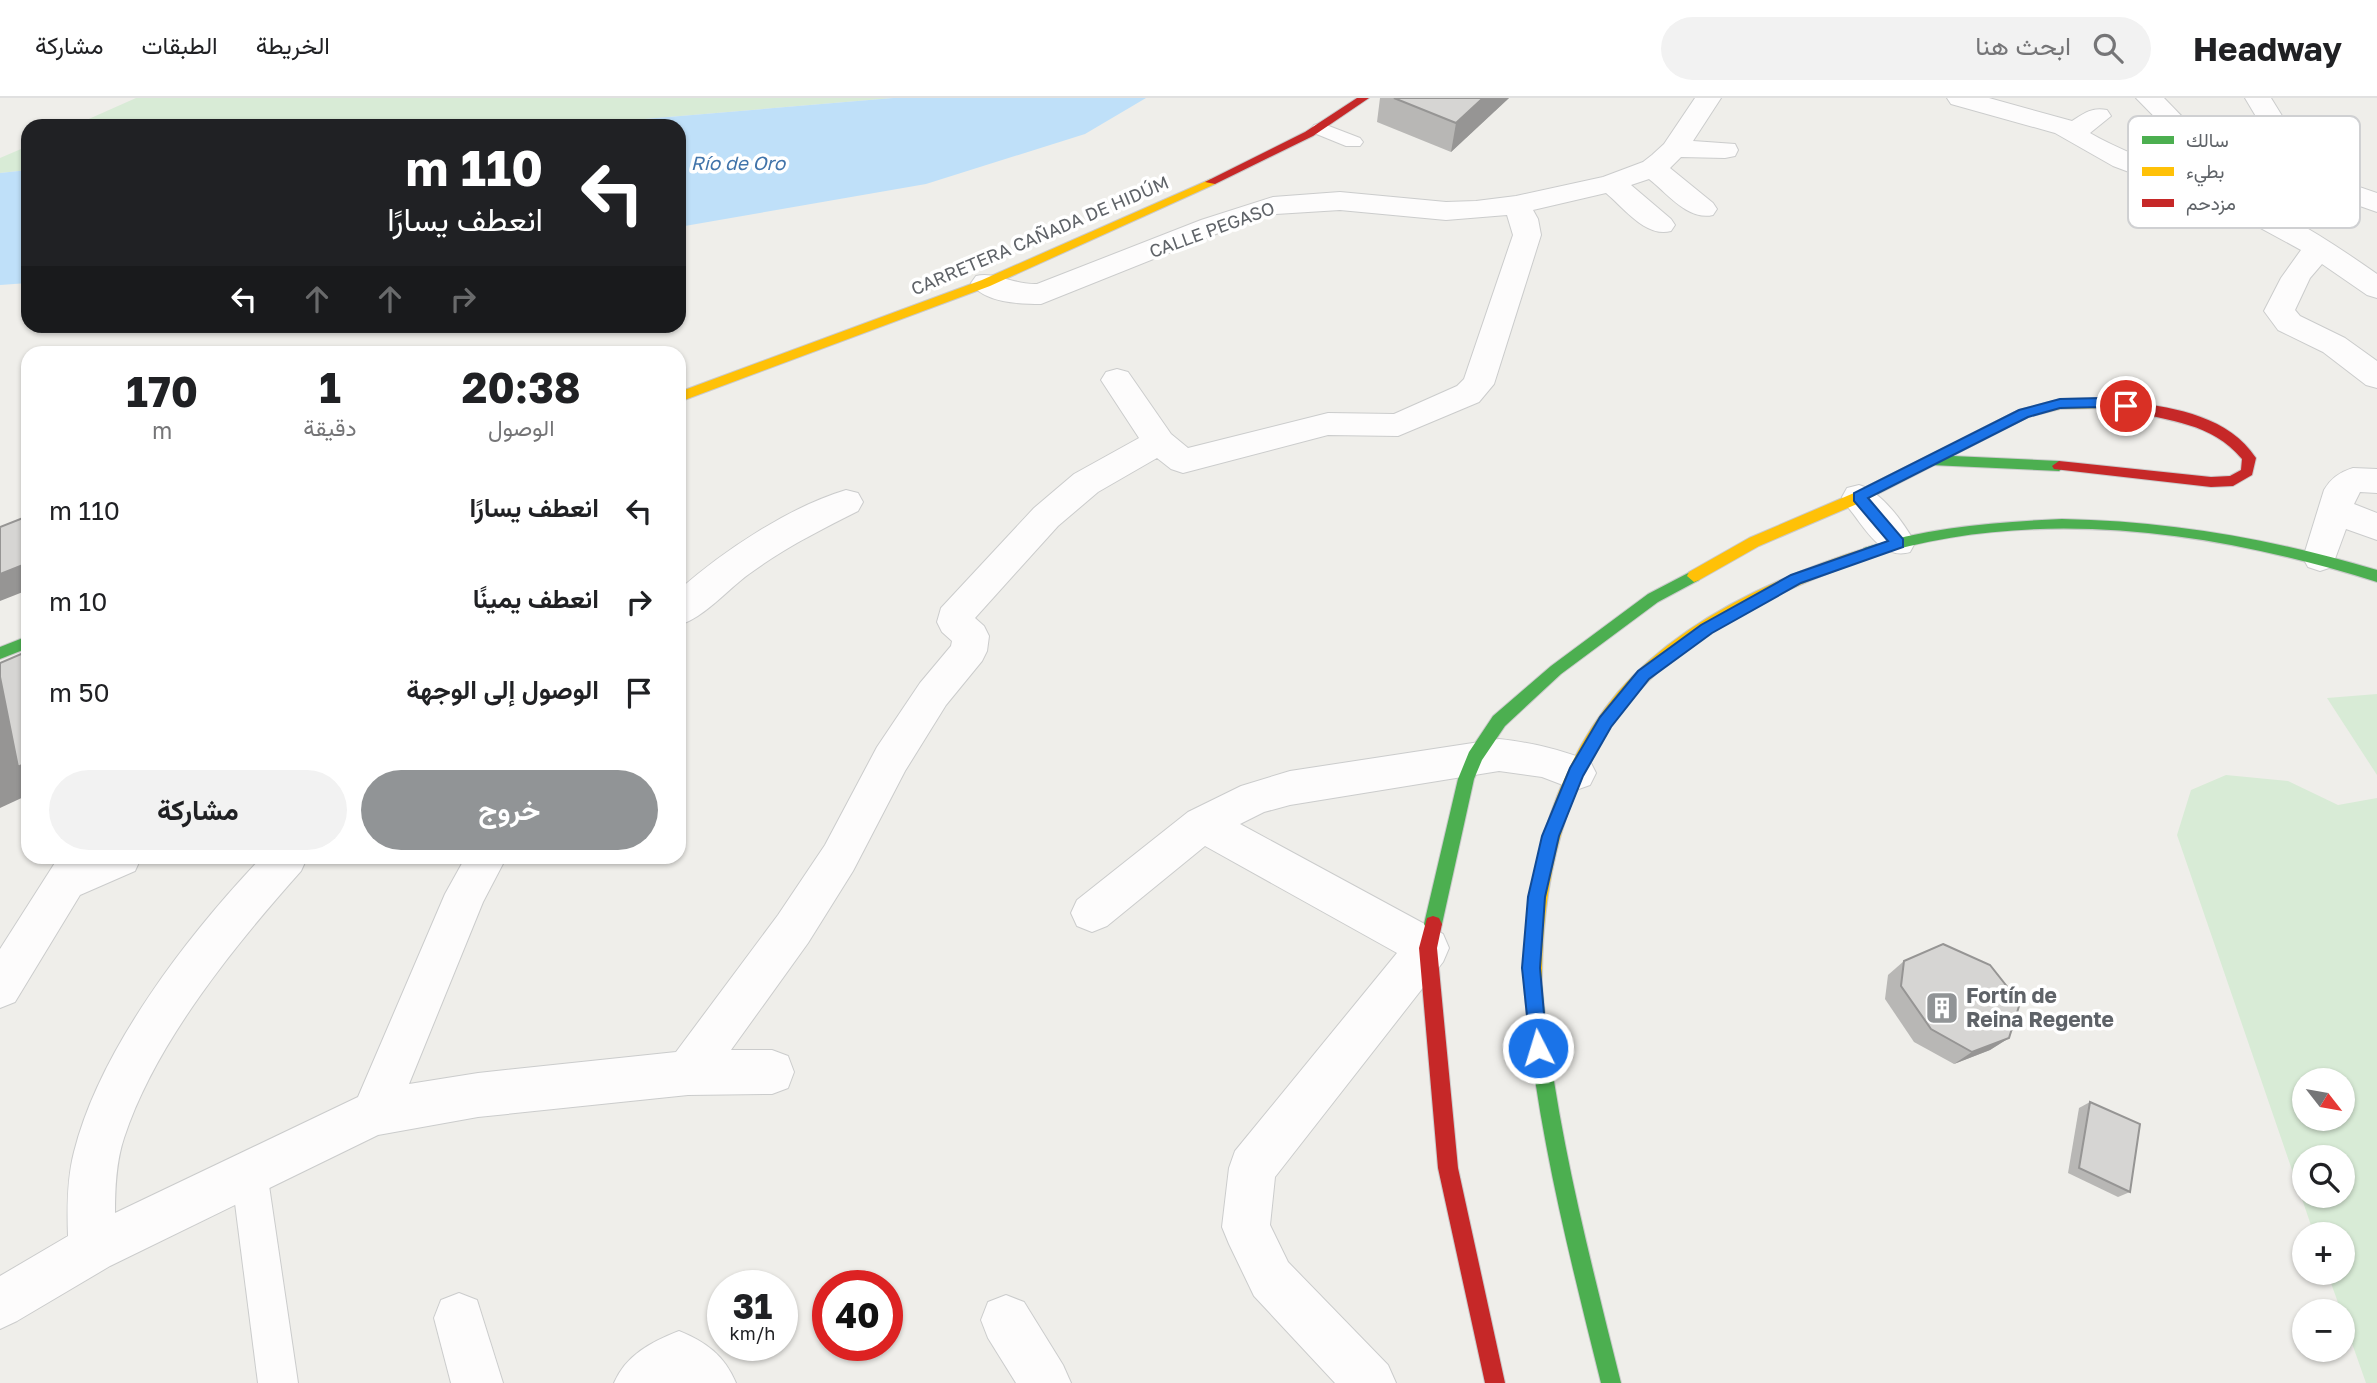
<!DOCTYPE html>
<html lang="ar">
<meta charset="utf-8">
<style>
body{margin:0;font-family:"Golos Text",Vazirmatn,sans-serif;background:#f2f2f2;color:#202124;direction:rtl;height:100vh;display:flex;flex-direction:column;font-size:26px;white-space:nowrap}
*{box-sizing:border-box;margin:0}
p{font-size:23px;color:#757577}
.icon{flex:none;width:38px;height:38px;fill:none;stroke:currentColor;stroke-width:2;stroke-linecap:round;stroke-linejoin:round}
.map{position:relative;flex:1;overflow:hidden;direction:ltr}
.side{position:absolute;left:21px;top:248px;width:665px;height:518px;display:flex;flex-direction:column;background:#fff;border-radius:21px;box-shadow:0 2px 5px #0004;direction:rtl}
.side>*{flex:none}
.banner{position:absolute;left:21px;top:21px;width:665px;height:214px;border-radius:21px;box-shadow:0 2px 5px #0004;direction:rtl;background:#202124;color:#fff;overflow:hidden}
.needle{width:46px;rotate:121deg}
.tools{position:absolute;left:2292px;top:970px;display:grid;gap:14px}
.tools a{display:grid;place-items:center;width:63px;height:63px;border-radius:50%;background:#fff;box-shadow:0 2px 5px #0004;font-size:35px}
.speed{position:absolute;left:707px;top:1172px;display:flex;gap:14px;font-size:35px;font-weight:700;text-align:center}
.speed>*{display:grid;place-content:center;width:91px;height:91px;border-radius:50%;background:#fff;box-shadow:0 2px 5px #0004;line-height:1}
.speed small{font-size:18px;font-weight:400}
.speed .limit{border:10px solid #d22;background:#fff;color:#111}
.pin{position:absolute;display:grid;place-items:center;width:60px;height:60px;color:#fff;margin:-30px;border:4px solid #fff;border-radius:50%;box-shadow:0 2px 7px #0007}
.me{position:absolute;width:77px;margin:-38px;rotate:355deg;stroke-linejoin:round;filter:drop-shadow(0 0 5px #0008)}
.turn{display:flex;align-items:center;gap:24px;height:147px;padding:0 28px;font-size:32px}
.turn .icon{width:91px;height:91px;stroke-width:2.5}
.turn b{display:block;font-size:49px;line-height:60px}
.lanes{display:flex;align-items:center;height:66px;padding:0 28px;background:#0003;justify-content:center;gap:35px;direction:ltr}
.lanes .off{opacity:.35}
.eta{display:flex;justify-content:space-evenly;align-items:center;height:119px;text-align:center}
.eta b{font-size:42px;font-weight:700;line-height:49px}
.primary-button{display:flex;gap:14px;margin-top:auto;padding:14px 28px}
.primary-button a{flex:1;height:80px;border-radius:42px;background:#919496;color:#fff;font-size:28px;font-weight:700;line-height:80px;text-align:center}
.primary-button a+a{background:#f2f2f2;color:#202124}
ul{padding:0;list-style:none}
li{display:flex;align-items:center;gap:21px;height:91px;padding:0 28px}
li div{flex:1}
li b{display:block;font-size:26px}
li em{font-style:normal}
header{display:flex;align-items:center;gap:42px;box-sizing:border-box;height:98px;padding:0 35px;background:#fff;border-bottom:2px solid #e0e0e0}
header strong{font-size:33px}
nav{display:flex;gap:38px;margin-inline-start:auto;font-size:24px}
.search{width:490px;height:63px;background:#f2f2f2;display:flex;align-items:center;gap:18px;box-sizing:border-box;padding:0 24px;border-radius:38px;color:#757577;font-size:26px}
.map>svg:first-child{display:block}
.green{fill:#d8ebd6;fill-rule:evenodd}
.water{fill:#bfe0f9}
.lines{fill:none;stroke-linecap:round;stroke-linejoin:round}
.lane-casing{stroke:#cbcccc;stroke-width:2}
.street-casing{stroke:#cbcccc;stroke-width:2}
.fast-casing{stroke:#cacacb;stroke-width:2}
.slow-casing{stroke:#cacacb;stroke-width:2}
.jam-casing{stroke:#cacacb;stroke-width:2}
.lane{fill:#fdfcfc;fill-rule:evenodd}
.street{fill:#fdfcfc;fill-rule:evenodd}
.fast{fill:#4caf50;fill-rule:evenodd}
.slow{fill:#ffc107;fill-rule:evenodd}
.jam{fill:#c62828;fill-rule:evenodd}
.wall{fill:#b8b7b5}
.shaded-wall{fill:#969594}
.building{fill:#d6d5d3;stroke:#969594;stroke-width:2}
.route{fill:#1a73e8;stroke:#114b97;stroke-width:2}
.labels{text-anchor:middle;stroke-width:7;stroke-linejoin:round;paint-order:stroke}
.far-street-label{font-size:18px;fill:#5f6368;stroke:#fff}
.far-water-label{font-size:19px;font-style:italic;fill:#4174aa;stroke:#fff}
.poi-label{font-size:21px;font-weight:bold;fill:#5f6368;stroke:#fff;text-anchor:start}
.key{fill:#fff;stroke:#cfd0d2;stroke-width:2}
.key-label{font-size:19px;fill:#5f6368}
</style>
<header>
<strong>Headway</strong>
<div class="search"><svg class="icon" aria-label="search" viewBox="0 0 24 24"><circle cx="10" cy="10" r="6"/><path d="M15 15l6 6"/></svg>ابحث هنا</div>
<nav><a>الخريطة</a><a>الطبقات</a><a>مشاركة</a></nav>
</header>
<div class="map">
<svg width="2377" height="1285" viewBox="0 0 2377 1285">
<rect width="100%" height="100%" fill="#efeeea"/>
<g class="green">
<polygon points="136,0 893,0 561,28 73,28"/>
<polygon points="28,48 28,72 0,75 0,60"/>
<polygon points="2377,596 2377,677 2327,600"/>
<path d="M2226 677 2288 683 2338 707 2377 700V1285H2366L2343 1220V1213H2341L2327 1174H2343V1136H2314L2177 737 2191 692ZM2305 982H2343V1020H2305ZM2305 1059H2343V1097H2305Z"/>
</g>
<g class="water">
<polygon points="893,0 1146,0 1085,36 926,86 679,129 679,28 561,28"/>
<polygon points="28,72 28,185 0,187 0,75"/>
</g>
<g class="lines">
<defs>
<g id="lane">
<polygon points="1321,25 1360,40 1363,44 1360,48 1346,48 1314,35 1311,31 1314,27"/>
<polygon points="249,1056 262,1061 267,1074 298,1285 258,1285 231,1074 236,1061"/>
</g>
<g id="street">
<path d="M1695 0H1721L1693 43 1735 46 1738 52 1735 58 1725 60 1681 59 1670 70 1713 105 1717 111 1713 117C1688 123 1667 95 1649 81L1631 87 1671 121 1675 127 1671 133C1646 140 1624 110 1606 95L1533 112 1538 121 1541 137 1494 286 1479 304 1398 338 1328 337 1183 375 1171 371 1157 360 1098 394 1058 428 975 520 984 528 989 538 987 553 982 563 946 607 905 673 853 773 808 845 731 952H772L788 958 794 974 788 990 772 996 688 997 478 1019 378 1037 110 1168 17 1223 0 1231V1178L68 1138C67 1110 67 1081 74 1054 100 950 189 836 261 760H307L301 773C235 847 155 945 124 1040 116 1064 115 1090 115 1115L358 999 445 796 465 760H506L483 804 409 986 478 975 676 954 778 817 825 747 877 649 920 585 951 548 952 543 942 534 937 524 941 510 1034 410 1074 376 1139 340 1101 282 1106 274 1117 271 1128 274 1171 336 1188 350 1328 315 1394 316 1457 288 1464 281 1513 137 1507 117 1446 122 1340 112 1276 116 1221 134 1041 206C1020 206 984 205 971 185L976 178C994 173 1014 187 1037 186L1201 122 1273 99 1340 94 1446 104 1476 103 1516 98 1603 79 1643 64 1652 57 1664 46Z"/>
<path d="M1947 0H1989L2072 23C2084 15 2092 9 2107 12L2111 18 2090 35C2137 62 2189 75 2239 95 2288 116 2333 145 2377 176V200L2367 197 2322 166 2310 180 2295 212 2300 218 2345 240 2377 263V290L2366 287 2323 254 2278 232 2264 213 2281 180 2301 152 2220 108 2113 68 2055 35 1951 6Z"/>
<path d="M2136 0H2164C2177 13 2190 28 2205 39 2231 58 2263 64 2294 71L2276 52 2245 0H2271L2300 47 2336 81 2377 95V114L2320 94 2237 75 2208 64 2185 50Z"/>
<path d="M2353 370 2377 371V395L2360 394 2354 406 2377 415V442L2346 431 2332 469 2320 473 2308 469 2303 460 2324 392C2331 380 2340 374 2353 370Z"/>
<path d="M1859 387C1881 393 1904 425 1915 445L1910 454C1881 463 1864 428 1847 408L1842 399 1847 390Z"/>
<path d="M846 392 858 395 863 404 858 413C820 432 783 451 749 476 727 492 705 519 679 527V492C723 453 789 409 846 392Z"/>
<path d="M1499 641C1534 645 1557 651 1590 663L1596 675 1590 687 1576 692 1542 679 1499 673 1290 707 1264 714 1240 726 1443 836 1449 850 1443 864 1275 1079 1270 1127 1288 1164 1388 1267 1396 1285H1335L1254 1198 1229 1146 1222 1129 1229 1070 1235 1053 1397 855 1205 748 1107 828 1092 834 1077 828 1071 815 1077 802 1188 714 1241 688 1290 673Z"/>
<polygon points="58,760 141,760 135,773 80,797 15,904 0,910 0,851"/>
<polygon points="459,1195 477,1202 503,1285 451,1285 434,1220 441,1202"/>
<polygon points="1006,1197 1024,1204 1063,1267 1071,1285 1016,1285 988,1240 981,1222 988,1204"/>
<path d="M679 1233C706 1244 724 1257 736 1285H614C626 1257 651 1244 679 1233Z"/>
</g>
<g id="fast">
<polygon points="1931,357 2059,363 2066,368 2059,373 1931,367 1924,362"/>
<path d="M2062 421C2170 423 2273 441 2377 472V484C2214 433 2035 407 1869 459L1862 454 1864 450C1929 429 1994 424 2062 421Z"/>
<polygon points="1694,472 1701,478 1699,482 1658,504 1561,576 1505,628 1482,662 1474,681 1442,826 1439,832 1433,834 1427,832 1424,826 1458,681 1469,654 1493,618 1551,568 1648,496"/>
<polygon points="28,538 28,550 0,561 0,549"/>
<path d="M1533 879 1539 881 1542 887C1554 1023 1588 1153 1621 1285H1601C1568 1153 1535 1023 1524 887L1527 881Z"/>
</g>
<g id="slow">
<polygon points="1211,81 1217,84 1215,86 990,188 679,304 679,294 982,182"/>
<polygon points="2103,300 2132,304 2139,309 2132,314 2103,310 2060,311 2028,319 1864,403 1759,448 1699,482 1694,484 1687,478 1689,474 1749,440 1854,395 2019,312 2060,301"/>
<path d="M1869 449 1874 450 1876 454 1874 458C1799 485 1719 518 1659 573 1571 653 1541 772 1542 887L1539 893 1533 895 1527 893 1524 887C1524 783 1550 675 1618 594 1680 522 1780 477 1869 449Z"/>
</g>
<g id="jam">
<polygon points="1357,0 1369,0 1313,38 1215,86 1205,84 1305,34"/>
<path d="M2132 304C2177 310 2229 319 2256 360L2252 377 2233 388 2211 389 2054 371 2052 368 2059 363 2211 379 2230 378 2241 372 2242 361C2211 324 2170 324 2127 312V306Z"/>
<polygon points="1433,818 1439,820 1442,826 1437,850 1458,1070 1505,1285 1485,1285 1438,1070 1419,850 1427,820"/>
</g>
</defs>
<use href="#lane" class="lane-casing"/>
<use href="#street" class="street-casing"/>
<use href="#fast" class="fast-casing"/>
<use href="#slow" class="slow-casing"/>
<use href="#jam" class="jam-casing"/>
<use href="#lane" class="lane"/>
<use href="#street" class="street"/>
<use href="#fast" class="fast"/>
<use href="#slow" class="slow"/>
<use href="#jam" class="jam"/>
</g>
<g class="wall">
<polygon points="1380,0 1509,0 1451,54 1377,24"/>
<polygon points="1904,863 2009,940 1990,952 1954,966 1914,944 1885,901 1888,877"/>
<polygon points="2090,1004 2130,1094 2118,1099 2068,1075 2079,1010"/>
</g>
<g class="shaded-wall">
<polygon points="1483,0 1509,0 1451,54 1456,25"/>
<polygon points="28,465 28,492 0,503 0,476"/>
<polygon points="0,581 28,658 28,697 0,710"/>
<polygon points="2009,940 1990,952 1954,966 1972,954"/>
</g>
<g class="building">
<polygon points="1394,0 1483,0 1456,25"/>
<polygon points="28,418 28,465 0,476 0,429"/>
<polygon points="28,553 28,664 18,669 0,579 0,565"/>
<polygon points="1943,846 1990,867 2020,905 2009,940 1972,954 1931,931 1901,888 1904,863"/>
<polygon points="2090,1004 2140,1026 2130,1094 2079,1070"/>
</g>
<polygon class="route" points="2103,300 2126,303 2133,308 2126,313 2103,309 2060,310 2028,319 1868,400 1903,441 1903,449 1801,485 1712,535 1649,581 1611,629 1583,678 1559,738 1545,799 1540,870 1547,950 1544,956 1538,958 1531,956 1522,870 1528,799 1542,738 1570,670 1600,619 1638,573 1701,527 1791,477 1888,443 1854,403 1854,395 2019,312 2060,301"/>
<defs>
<symbol id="building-square" viewBox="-11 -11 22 22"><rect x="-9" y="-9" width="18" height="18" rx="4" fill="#919496" stroke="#fff"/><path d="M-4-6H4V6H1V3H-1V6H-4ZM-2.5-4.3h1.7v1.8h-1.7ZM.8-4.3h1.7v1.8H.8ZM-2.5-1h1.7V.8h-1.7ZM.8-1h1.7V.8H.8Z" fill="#fff"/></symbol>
</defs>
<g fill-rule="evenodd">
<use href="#building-square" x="1923" y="891" width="38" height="38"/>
</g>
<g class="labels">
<g class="far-street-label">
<text transform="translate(1212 132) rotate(-20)" y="6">CALLE PEGASO</text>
<text transform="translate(1040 138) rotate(-23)" y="6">CARRETERA CAÑADA DE HIDÚM</text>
</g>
<g class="far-water-label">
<text x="738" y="72">Río de Oro</text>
</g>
<g class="poi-label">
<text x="1966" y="905">Fortín de<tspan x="1966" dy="24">Reina Regente</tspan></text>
</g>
</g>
<rect x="2128" y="18" width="232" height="112" rx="10" class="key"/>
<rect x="2142" y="38" width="32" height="8" fill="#4caf50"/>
<rect x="2142" y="69" width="32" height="9" fill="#ffc107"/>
<rect x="2142" y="101" width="32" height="8" fill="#c62828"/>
<g class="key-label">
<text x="2186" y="49">سالك</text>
<text x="2186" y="80">بطيء</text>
<text x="2186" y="112">مزدحم</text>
</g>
</svg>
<div class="tools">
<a><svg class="needle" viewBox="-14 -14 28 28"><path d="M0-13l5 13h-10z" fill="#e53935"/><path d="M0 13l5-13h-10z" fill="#757577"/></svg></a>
<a><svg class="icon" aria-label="search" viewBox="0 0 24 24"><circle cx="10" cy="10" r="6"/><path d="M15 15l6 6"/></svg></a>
<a>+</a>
<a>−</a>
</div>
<div class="speed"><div>31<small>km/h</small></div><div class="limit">40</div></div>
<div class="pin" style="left:2126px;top:308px;background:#d93025"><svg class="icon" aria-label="arrive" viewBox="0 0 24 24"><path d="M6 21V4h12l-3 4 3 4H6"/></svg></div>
<svg class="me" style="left:1538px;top:950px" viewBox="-20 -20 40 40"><circle r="17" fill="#1a73e8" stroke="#fff" stroke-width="3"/><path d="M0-11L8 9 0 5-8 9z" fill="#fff"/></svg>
<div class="banner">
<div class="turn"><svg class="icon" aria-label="left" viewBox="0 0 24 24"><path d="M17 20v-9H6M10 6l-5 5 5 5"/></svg><div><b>110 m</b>انعطف يسارًا</div></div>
<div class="lanes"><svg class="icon" aria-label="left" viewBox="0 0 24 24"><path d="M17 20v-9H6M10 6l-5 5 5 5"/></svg><svg class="icon off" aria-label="ahead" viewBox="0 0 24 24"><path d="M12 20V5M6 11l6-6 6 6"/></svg><svg class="icon off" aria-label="ahead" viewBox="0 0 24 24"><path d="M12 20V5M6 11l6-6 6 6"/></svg><svg class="icon off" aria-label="right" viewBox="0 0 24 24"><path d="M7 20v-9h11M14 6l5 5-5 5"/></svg></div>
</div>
<section class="side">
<div class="eta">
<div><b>20:38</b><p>الوصول</p></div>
<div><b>1</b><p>دقيقة</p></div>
<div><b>170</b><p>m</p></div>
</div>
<ul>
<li><svg class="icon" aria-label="left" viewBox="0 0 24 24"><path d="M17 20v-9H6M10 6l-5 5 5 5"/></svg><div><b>انعطف يسارًا</b></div><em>110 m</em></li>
<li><svg class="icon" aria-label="right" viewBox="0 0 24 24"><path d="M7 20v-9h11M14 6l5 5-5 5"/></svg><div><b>انعطف يمينًا</b></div><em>10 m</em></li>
<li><svg class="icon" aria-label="arrive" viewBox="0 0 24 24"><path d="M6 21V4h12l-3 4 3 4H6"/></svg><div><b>الوصول إلى الوجهة</b></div><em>50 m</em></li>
</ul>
<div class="primary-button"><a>خروج</a><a>مشاركة</a></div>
</section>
</div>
